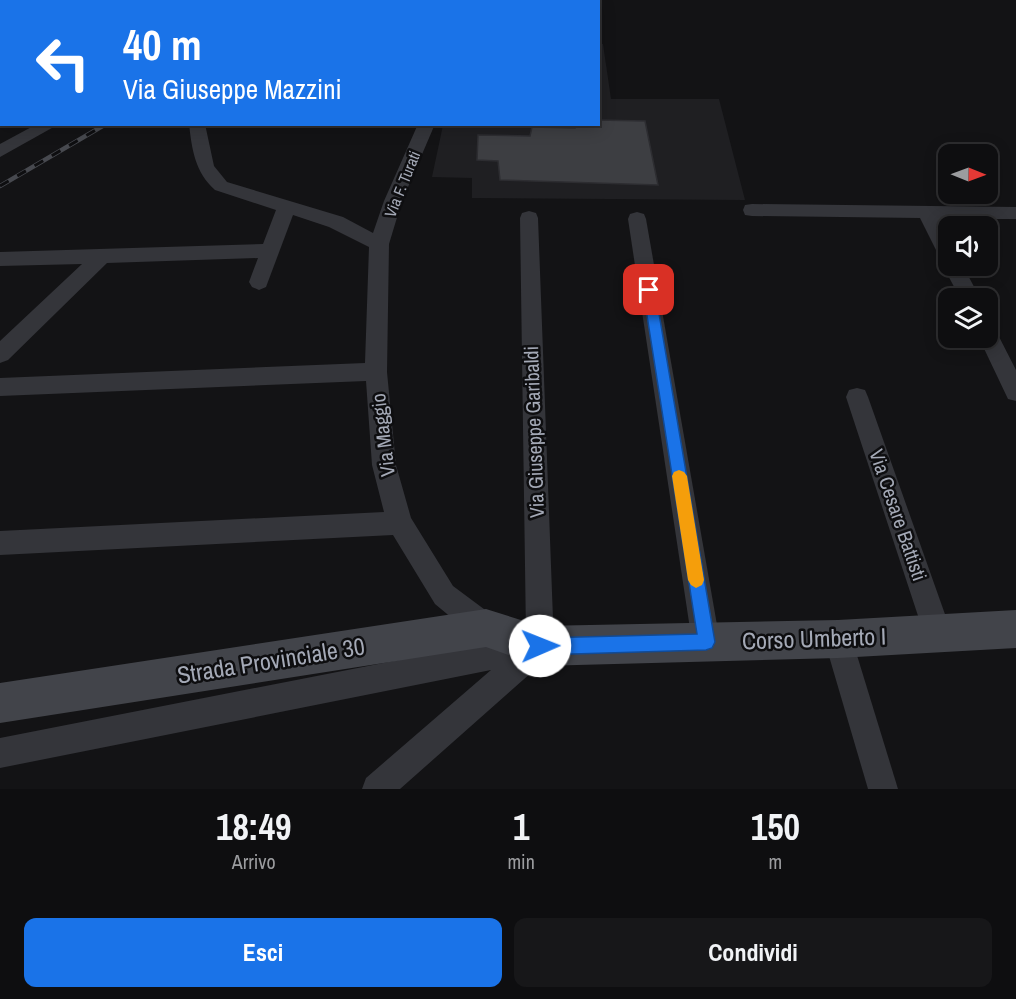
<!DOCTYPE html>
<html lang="it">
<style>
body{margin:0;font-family:"Archivo Narrow",sans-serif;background:#171719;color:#f1f3f6;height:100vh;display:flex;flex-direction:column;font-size:22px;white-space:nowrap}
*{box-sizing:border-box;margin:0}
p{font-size:20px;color:#9b9c9f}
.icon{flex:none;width:33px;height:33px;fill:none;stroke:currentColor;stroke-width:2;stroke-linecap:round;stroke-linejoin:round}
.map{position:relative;height:789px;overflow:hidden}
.sheet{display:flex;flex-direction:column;background:#0e0e10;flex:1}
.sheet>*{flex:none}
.banner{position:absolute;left:0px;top:0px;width:600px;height:126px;box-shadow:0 3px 15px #0003,0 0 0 2px #2e2e30;background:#1a73e8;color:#fff;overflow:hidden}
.needle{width:39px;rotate:91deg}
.tools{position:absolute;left:938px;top:144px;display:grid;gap:12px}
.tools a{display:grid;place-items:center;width:60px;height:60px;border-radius:12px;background:#0e0e10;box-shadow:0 3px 15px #0003,0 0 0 2px #2e2e30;font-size:30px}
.pin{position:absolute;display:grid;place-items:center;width:51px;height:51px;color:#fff;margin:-26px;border-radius:12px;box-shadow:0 3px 9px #0006}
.me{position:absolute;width:66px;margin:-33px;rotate:89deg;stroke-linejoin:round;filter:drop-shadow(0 0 4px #0008)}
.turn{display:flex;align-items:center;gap:21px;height:126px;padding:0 24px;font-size:27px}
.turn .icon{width:78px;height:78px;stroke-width:2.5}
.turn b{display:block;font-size:42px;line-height:51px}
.eta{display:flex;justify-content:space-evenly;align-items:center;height:102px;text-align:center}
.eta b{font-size:36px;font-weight:800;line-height:42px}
.cta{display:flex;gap:12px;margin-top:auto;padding:12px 24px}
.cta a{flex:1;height:69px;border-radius:12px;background:#1a73e8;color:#fff;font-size:24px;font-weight:800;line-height:69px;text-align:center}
.cta a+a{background:#171719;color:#f1f3f6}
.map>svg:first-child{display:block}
.built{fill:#1f1f22}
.building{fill:#3d3e42;stroke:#2d2d31;stroke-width:1.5}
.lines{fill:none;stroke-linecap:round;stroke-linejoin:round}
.street{fill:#34353a;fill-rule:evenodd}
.secondary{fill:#42444a;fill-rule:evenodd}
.rail-casing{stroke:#47494f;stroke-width:4.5}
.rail{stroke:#0e0e10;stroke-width:3;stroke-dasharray:10;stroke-linecap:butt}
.route{fill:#1a73e8;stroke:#114b97;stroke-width:1.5}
.slow{fill:#f59e0b}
.labels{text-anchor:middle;stroke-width:5;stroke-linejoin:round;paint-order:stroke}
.far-street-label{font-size:16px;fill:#a4a9b6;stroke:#0e0e10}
.street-label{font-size:20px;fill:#a4a9b6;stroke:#0e0e10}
.near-street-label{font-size:24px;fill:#a4a9b6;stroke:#0e0e10}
</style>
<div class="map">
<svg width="1016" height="789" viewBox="0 0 1016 789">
<rect width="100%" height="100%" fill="#131315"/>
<polygon class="built" points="599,44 603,44 611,99 719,99 745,200 472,198 472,178 432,177 443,125 598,124"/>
<polygon class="building" points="598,120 645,121 658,185 500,180 498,161 477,160 478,135 530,136 532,127 575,128 575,124 598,124"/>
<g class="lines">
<g class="street">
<rect x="219" y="0" width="14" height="2"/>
<rect x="444" y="0" width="14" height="2"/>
<polygon points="37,124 59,124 0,157 0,144"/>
<path d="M189 124H205L214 166 227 182 343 217 373 233 384 201 418 124H435L402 201 389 244 387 372 396 465 411 518 453 586 496 618 500 628 496 638 486 642 476 638 435 604 393 535 0 555V531L384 512 372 465 366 381 0 396V378L365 363 369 247 329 227 293 215 266 287 259 290 252 287 249 282 258 258 107 263 8 360 0 363V341L82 264 0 266V252L263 244 276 210 215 190C195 172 192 150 189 124Z"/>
<polygon points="752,204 1016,207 1016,219 939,219 948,236 948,266 963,266 980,298 960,298 943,266 946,261 941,260 920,218 752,216 745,215 743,210 745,205"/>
<polygon points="529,211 536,213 538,218 554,646 550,656 400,789 362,789 366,778 491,670 0,768 0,738 526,635 520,218 522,213"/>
<polygon points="637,212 644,214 646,219 720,642 716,652 706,656 696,652 692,642 628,219 630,214"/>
<polygon points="987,325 994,327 1016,370 1016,401 1008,399 979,338 987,338"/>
<polygon points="857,388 865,390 868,397 952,634 948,644 938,648 928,644 924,634 846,397 849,390"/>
<polygon points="838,625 848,629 852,639 898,789 868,789 824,639 828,629"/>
</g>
<polygon class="secondary" points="486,609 540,626 838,620 1016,610 1016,648 838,658 540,666 486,647 0,723 0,683"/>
<defs>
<g id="rail">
<polyline points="311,2 314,0"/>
<polyline points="0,186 106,124"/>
</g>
</defs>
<use href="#rail" class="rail-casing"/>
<use href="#rail" class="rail"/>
</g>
<polygon class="route" points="649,285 655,290 715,642 712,648 706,650 540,655 534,652 532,646 534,640 540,638 697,634 643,290"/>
<polygon class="slow" points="679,470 684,472 687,476 704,580 702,585 696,588 691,585 688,580 672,476 674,472"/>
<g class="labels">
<g class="far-street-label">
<text transform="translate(402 184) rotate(-68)" y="6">Via F. Turati</text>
</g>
<g class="street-label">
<text transform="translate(534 432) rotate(-92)" y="7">Via Giuseppe Garibaldi</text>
<text transform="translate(383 435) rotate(-97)" y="7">Via Maggio</text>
<text transform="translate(898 515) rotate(71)" y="7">Via Cesare Battisti</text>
</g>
<g class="near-street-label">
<text transform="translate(814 639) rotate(-2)" y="8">Corso Umberto I</text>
<text transform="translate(271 661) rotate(-9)" y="8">Strada Provinciale 30</text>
</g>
</g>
</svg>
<div class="tools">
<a><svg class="needle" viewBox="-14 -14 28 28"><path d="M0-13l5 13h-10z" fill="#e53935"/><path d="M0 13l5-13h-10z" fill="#9b9c9f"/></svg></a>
<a><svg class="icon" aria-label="sound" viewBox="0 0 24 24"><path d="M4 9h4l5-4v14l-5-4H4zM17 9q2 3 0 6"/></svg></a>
<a><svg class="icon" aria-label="layers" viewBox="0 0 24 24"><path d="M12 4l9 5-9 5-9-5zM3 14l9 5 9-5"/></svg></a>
</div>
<div class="pin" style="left:649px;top:290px;background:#d93025"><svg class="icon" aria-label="arrive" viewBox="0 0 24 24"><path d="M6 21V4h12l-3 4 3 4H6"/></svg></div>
<svg class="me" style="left:540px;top:646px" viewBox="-20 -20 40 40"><circle r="19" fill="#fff"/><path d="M0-13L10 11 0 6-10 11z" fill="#1a73e8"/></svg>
<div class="banner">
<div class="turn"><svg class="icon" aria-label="left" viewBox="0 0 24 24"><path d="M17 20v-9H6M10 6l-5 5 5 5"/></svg><div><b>40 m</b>Via Giuseppe Mazzini</div></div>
</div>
</div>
<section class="sheet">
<div class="eta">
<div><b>18:49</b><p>Arrivo</p></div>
<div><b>1</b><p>min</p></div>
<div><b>150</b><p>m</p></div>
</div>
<div class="cta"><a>Esci</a><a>Condividi</a></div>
</section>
